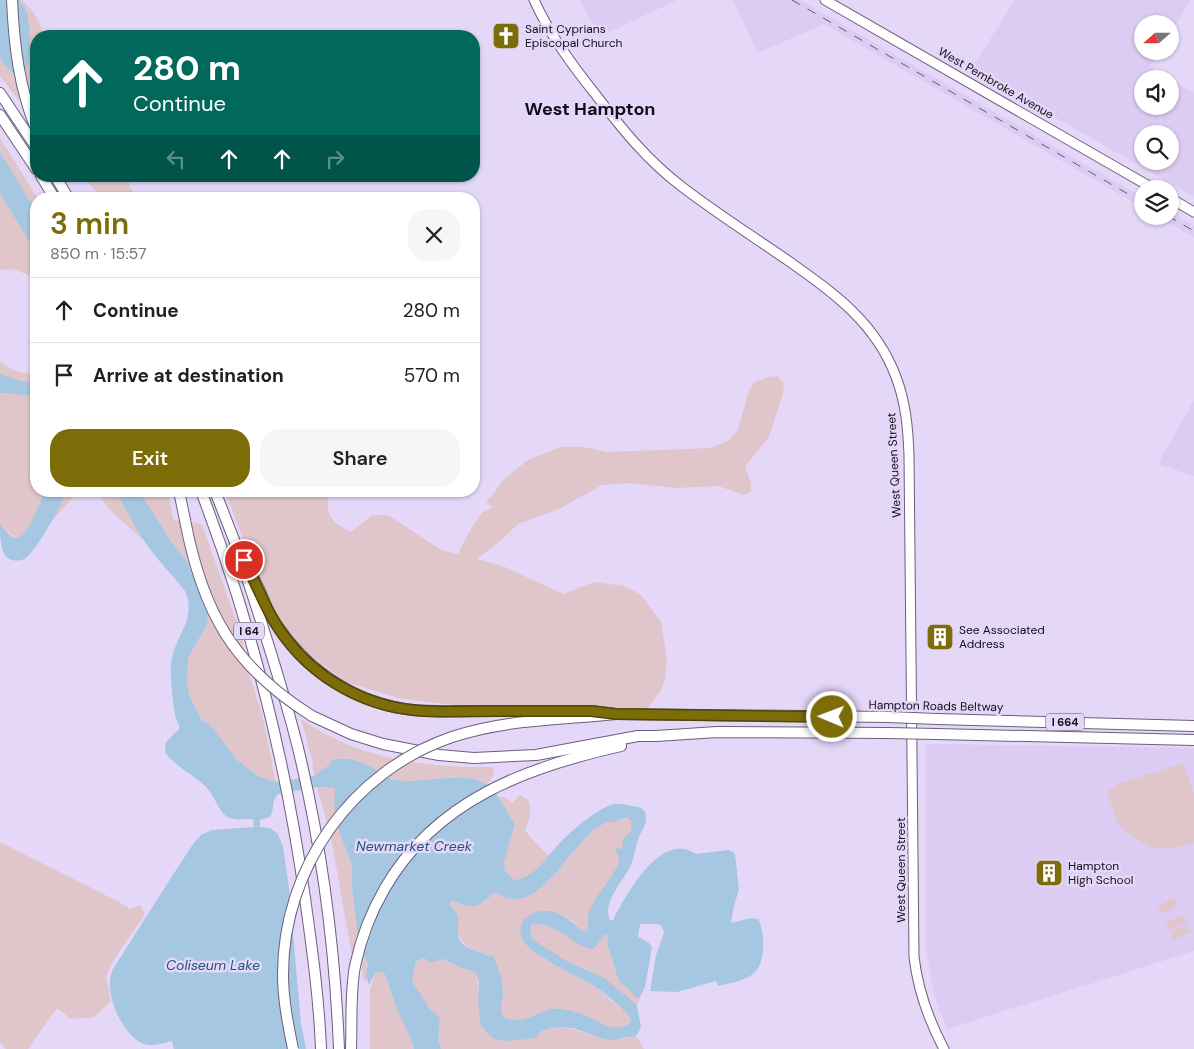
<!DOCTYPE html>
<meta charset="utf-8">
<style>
body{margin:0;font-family:"DM Sans",sans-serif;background:#f6f6f6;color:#202124;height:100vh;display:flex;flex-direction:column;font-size:19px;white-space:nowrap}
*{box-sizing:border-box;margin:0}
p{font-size:16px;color:#757577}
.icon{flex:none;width:28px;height:28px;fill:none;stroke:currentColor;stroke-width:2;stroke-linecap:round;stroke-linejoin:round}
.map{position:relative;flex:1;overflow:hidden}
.side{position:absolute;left:30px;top:192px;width:450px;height:305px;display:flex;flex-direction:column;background:#fff;border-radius:20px;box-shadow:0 1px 4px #0004}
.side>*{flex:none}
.banner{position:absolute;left:30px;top:30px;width:450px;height:152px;border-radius:20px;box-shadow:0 1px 4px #0004;background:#00695c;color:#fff;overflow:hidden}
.needle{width:32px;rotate:249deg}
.buttons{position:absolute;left:1134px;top:15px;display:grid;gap:10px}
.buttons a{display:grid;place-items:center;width:45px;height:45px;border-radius:50%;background:#fff;box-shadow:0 1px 4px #0004;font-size:25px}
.pin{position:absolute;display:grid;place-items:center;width:42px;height:42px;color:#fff;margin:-21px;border:2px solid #fff;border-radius:50%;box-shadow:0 1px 5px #0007}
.me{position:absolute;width:55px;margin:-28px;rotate:271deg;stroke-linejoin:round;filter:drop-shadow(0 0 4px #0008)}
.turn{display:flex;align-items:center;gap:18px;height:105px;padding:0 20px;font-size:22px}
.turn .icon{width:65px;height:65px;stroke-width:2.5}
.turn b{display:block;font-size:35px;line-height:42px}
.lanes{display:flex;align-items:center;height:48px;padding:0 20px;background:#0003;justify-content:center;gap:25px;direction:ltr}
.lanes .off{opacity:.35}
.round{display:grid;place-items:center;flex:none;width:52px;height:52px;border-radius:20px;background:#f6f6f6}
.summary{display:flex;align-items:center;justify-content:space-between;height:85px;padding:0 20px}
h1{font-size:30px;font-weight:600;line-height:38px;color:#7d6d08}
.action{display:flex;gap:10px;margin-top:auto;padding:10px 20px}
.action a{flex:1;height:58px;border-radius:20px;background:#7d6d08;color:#fff;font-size:20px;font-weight:600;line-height:58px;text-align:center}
.action a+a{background:#f6f6f6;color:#202124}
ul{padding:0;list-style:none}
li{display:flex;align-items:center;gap:15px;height:65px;padding:0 20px;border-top:1px solid #e0e0e0}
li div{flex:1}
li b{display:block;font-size:19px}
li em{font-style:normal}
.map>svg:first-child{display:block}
.built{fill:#dcccf4;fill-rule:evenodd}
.green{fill:#e0c5ca}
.water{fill:#a6c7e1;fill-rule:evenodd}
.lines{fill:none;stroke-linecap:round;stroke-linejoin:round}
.major-casing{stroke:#6b5f7c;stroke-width:11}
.highway-casing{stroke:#6b5f7c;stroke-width:12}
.major{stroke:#fff;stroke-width:9}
.highway{stroke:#fff;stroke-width:10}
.rail{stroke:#61596c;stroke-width:1;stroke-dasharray:9 9;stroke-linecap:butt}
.highway-bridge-casing{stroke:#6b5f7c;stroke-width:12;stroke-linecap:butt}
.highway-bridge{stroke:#fff;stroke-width:10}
.route-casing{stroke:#514705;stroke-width:12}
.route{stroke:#7d6d08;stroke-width:9}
.labels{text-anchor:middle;stroke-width:5;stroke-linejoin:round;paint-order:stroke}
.shield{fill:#e4d7f8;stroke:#524a5c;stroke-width:1}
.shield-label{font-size:11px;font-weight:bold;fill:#130e19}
.poi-label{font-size:12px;fill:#130e19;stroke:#e4d7f8;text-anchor:start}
.street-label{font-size:12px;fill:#130e19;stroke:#e4d7f8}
.water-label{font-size:14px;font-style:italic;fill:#215578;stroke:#e4d7f8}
.district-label{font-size:18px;font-weight:bold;fill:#130e19;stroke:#e4d7f8}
</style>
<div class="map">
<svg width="1194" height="1049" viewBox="0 0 1194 1049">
<rect width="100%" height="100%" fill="#e4d7f8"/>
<g class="built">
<polygon points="580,0 677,0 599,37"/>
<polygon points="733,0 800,0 1142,197 1142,207 824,24 758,53"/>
<path d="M1015 0H1191L1170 34V24H1142V51H1159L1150 67 1170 79H1142V106H1170V79L1194 93V197L971 69ZM1142 134H1170V161H1142Z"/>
<polygon points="1170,212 1194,226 1194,237 1158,216 1170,216"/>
<polygon points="1194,400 1194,476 1158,464"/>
<polygon points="926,744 1194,748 1194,951 947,1029 934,995 926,950 925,883"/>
</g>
<g class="green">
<path d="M19 0H22C32 11 43 21 42 36H36V46L28 85 19 92V100L0 76V52L3 64 14 75 25 73C31 50 33 21 19 0Z"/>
<polygon points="0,138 38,199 36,199 36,211 0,152"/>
<polygon points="83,176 128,176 130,187 137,199 102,199"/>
<polygon points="0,193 36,253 36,278 13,269 0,270"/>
<polygon points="0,362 15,371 36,375 36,382 21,381 0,374"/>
<path d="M777 376 783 382 784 390 769 437 745 466 751 484V491L745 495 718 486 676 488 630 483 602 485 559 509 518 524 500 541 477 559 505 567 563 594 594 582 624 586 640 594 661 622 667 660 665 679 661 690 639 720 499 710 402 699 346 682 322 664 300 646 284 627 273 609 259 580 225 491H329C325 516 330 521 351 532L373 515H388L441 550 458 554 469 532 482 513 493 507 486 502 491 497 503 480 528 460 561 447H583L608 452 711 448 728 441 738 430 749 390 755 382 769 377Z"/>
<path d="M0 393 36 396V491H45C38 506 33 533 16 539L0 524Z"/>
<polygon points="68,491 81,491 78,492 50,523"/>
<path d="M96 491H114C126 506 134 525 144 541L111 511Z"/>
<path d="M139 491H168L173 519C183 524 192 520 202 525L242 637 249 674 262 714 276 782 258 776 236 759 211 726 201 719 198 712 189 694 187 682 188 658 208 623 207 608 187 561 175 547Z"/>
<path d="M301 719C357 759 427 768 494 767L493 775 488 784C479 781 470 778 461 777 440 776 413 787 392 779 368 770 360 753 331 760L329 765 314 776 312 759Z"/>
<polygon points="1180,764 1184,765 1194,794 1194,843 1169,849 1155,848 1139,841 1126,832 1117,821 1107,791 1121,783"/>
<polygon points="317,787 335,788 334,808 339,831 352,866 352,887 359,946 368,964 366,975 367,981 363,980 362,965 352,956 331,837"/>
<path d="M520 795 528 800C532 811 530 819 525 830L531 838 549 856C540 867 529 879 514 880L505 871 504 861 515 824 502 802 497 797H504L512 803Z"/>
<path d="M628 817 631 821V831L623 840V848L615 851 619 859V864L593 903 588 914V929L584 932 572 920 564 916 545 910 521 924 541 957 597 988 627 1014 631 1019 629 1025C611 1033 604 1023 589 1017 582 1013 571 1011 563 1009 539 1005 531 1026 504 1018 497 1005 504 1004 503 992 503 979 498 968 494 957 471 948 454 947 458 919L450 905 452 900 461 905 484 902 495 891 526 897 536 892 557 872 572 853 593 830 607 822 621 821Z"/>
<polygon points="0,842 117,901 130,909 140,905 145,914 115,958 106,976 111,1001 94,1017 71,1019 57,1008 28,1049 6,1049 0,1043"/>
<polygon points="1175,898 1178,906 1161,914 1158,906"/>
<polygon points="1183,915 1186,923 1169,930 1166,922"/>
<path d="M533 924 554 927 570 938 608 936V946L619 982C627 985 631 995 639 999L637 1006 614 986 586 969 565 960 532 939 530 927Z"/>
<polygon points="1187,925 1190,933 1173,940 1170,932"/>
<path d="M424 958 441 959 464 969 475 972C481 987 479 1010 481 1026L535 1038C559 1015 576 1034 601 1038 613 1040 624 1039 636 1036L644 1049H441L438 1039 440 1018 430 1009 412 981 416 961Z"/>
<path d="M376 971 384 973C389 982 390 991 394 1000 399 1017 409 1032 414 1049H370V990Z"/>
</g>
<g class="water">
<path d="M0 0H19C22 4 26 9 27 14 31 27 32 65 23 76L17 77 3 64 0 56Z"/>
<polygon points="0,152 36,211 36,253 0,193"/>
<polygon points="0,374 21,381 36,382 36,396 0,393"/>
<path d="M45 491H68C60 505 37 552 24 559 20 561 13 561 9 559 0 553 0 536 0 524 4 528 9 536 14 538 27 542 40 501 45 491Z"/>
<path d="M114 491H139L175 547 187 561 207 608 208 623 188 658 187 682 189 694 201 719 211 726 236 759 258 776 276 782 314 776 329 765 331 760C350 755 365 763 381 773 385 776 390 779 395 780 423 785 462 769 486 784 497 790 508 814 515 824L504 862 505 871 514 880C535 878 545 858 558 845 571 831 595 810 613 804 620 803 626 805 632 806 638 807 642 807 645 812 648 823 643 828 639 837 635 847 634 859 630 867 622 882 602 903 610 920H613C626 896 660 830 696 854L728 850 733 852 735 855 739 890 734 905 731 923 751 918 758 919C765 931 766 961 755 972 747 981 729 983 718 986L716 981 677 992 650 991 656 955 664 933 662 926 657 924H640L638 937 649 943 652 947 645 987 639 999C631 995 627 985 619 982L608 946V936L605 935 593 949C568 946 564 924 533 924L530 927 532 939 565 960 604 978 631 1000 637 1006 641 1027 636 1036 610 1040 600 1038 573 1028 561 1027 550 1028 541 1032 535 1038 520 1040 504 1041 492 1038 481 1026 478 1004 479 982 475 972 464 969 442 959 431 963 424 958 416 961 412 981 430 1009 440 1018 438 1039 441 1049H414C409 1032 399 1017 394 1000 390 991 389 982 384 973L376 972 369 985 366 975 368 964 359 946 352 887V866L339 831 334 808 335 788 317 787 278 794C271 801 275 809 270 817L260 820V827L270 828 278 834 283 847 289 888 301 1024 306 1049H174L172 1041C163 1043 153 1047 144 1044 122 1036 102 990 113 969L167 884 193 844 201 835 212 830 254 827 253 819C245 819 233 821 226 816 219 811 214 795 206 787 194 774 176 768 165 752L166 742 179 729C180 723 176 721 175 715 173 703 170 676 171 665 173 637 198 620 185 591 171 573 155 558 143 539 132 524 126 506 114 491ZM625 818H628L631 821V831L622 840 623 848 615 849 619 859V864L593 903 588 914V929L584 932C567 916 546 901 524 919 521 924 519 931 521 937 527 954 578 976 594 986 605 993 618 1005 627 1014L631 1019 629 1024C611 1033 604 1023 589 1017 582 1013 571 1011 563 1009 539 1005 531 1026 504 1018 497 1005 504 1004 503 992 503 979 498 968 494 957 485 954 475 951 467 947 453 939 460 929 458 918 457 913 453 908 450 905L452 900C472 911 479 907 495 892L506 898 516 899 526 897 536 892 557 872 572 853 593 830 607 822H616Z"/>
</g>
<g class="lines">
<defs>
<g id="major">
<path d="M534 0C550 35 572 65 596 95 622 129 647 160 681 186 716 213 754 237 790 262 835 294 876 323 896 377 906 403 908 429 909 455L914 957C918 990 928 1019 944 1049"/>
<polyline points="825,0 1154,189"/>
<polyline points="1170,198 1194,212"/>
</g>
<g id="highway">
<path d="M12 0C14 45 19 87 36 129"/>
<polyline points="0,93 36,147"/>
<polyline points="0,115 36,169"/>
<polyline points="41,176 55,199"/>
<polyline points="55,176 69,199"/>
<polyline points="179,491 185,520"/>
<path d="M201 491C252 625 285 757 305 898 312 948 319 998 321 1049"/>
<polyline points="215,491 238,550"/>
<path d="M236 544C244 560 252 575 260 591 265 604 270 617 279 628 310 673 358 704 413 710 433 712 454 711 474 711 513 711 552 711 591 711L616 714 888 717"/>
<path d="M248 581C266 636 284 692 298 748 322 847 335 948 339 1049"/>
<polyline points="312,716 351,734 383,744 439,755 474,758 536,755 638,736 656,736 717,732 888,733"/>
<polyline points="937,719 1194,726"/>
<polyline points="937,734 1194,740"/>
<path d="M351 1049C352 1022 350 993 355 966 361 938 371 912 385 888 436 800 527 767 621 746"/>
</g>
</defs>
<use href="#major" class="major-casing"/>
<use href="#highway" class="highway-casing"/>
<use href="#major" class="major"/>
<use href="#highway" class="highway"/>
<g class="rail">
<polyline points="792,0 1142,202"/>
<polyline points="1168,216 1194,231"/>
</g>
<defs>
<g id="highway-bridge">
<path d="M185 520C202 610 232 666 312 716"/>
<polyline points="888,717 937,719"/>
<polyline points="888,733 937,734"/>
<path d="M293 1049C288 1024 283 1000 283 974 283 868 352 771 452 737 506 719 561 720 616 714"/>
</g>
</defs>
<use href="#highway-bridge" class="highway-bridge-casing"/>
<use href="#highway-bridge" class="highway-bridge"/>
</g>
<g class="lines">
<defs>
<path id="route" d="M244 560C258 587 268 616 287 640 317 679 364 705 413 710 440 713 469 711 496 711 528 711 559 711 591 711L616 714 832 717"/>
</defs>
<use href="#route" class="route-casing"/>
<use href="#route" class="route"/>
</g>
<defs>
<symbol id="church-square" viewBox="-11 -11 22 22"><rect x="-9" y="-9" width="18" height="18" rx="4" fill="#7d6d08" stroke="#e4d7f8"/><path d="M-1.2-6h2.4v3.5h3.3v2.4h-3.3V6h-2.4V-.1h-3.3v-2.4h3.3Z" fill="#fff"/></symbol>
<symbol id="building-square" viewBox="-11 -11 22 22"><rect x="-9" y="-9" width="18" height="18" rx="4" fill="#7d6d08" stroke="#e4d7f8"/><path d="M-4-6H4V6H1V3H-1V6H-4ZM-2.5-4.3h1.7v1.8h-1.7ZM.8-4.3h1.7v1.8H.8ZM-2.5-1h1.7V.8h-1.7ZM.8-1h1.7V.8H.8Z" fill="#fff"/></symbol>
</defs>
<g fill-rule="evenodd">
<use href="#church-square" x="490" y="20" width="32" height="32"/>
<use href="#building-square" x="924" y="621" width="32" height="32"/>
<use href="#building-square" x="1033" y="857" width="32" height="32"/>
</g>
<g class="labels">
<g class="shield">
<rect x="234" y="622.5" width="30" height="17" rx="4"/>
<rect x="1046" y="713.5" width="38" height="17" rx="4"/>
</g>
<g class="shield-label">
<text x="249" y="635">I 64</text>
<text x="1065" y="726">I 664</text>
</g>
<g class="poi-label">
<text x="525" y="33">Saint Cyprians<tspan x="525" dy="14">Episcopal Church</tspan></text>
<text x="959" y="634">See Associated<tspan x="959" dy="14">Address</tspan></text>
<text x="1068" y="870">Hampton<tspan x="1068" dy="14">High School</tspan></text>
</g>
<g class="street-label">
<text transform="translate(996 83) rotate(30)" y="4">West Pembroke Avenue</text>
<text transform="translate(894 465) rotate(-93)" y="4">West Queen Street</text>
<text transform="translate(936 706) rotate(1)" y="4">Hampton Roads Beltway</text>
<text transform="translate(901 870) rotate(-90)" y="4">West Queen Street</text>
</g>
<g class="water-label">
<text x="414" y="851">Newmarket Creek</text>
<text x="213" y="970">Coliseum Lake</text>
</g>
<g class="district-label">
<text x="590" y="115">West Hampton</text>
</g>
</g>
</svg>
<div class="buttons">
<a><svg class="needle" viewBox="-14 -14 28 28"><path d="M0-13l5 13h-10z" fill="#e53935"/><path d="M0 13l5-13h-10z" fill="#757577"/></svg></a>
<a><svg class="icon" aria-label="sound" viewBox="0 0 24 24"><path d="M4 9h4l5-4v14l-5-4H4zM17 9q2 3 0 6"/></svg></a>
<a><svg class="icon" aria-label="search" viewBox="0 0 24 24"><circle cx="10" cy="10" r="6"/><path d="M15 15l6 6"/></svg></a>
<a><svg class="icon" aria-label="layers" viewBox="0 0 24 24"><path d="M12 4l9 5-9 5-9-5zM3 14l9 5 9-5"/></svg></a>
</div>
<div class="pin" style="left:244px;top:560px;background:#d93025"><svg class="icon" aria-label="arrive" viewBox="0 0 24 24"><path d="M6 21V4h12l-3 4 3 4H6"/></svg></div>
<svg class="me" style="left:832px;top:717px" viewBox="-20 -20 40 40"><circle r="17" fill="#7d6d08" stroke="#fff" stroke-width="3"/><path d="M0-11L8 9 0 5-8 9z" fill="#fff"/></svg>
<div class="banner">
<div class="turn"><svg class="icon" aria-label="ahead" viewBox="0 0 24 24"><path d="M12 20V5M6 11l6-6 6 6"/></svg><div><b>280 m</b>Continue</div></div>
<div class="lanes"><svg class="icon off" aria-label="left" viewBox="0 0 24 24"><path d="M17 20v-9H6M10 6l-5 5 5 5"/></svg><svg class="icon" aria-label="ahead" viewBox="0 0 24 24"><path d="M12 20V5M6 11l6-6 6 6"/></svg><svg class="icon" aria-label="ahead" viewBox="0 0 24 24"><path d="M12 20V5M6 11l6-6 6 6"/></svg><svg class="icon off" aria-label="right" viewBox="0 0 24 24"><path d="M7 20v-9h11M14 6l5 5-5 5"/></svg></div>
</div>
<section class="side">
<div class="summary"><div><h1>3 min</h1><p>850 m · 15:57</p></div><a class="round"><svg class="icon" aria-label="close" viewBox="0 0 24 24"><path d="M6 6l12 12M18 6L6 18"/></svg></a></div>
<ul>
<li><svg class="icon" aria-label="ahead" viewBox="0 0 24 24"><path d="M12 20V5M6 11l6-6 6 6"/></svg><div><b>Continue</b></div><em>280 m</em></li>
<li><svg class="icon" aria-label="arrive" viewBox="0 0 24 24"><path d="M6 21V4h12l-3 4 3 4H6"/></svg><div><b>Arrive at destination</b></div><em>570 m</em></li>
</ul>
<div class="action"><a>Exit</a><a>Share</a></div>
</section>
</div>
